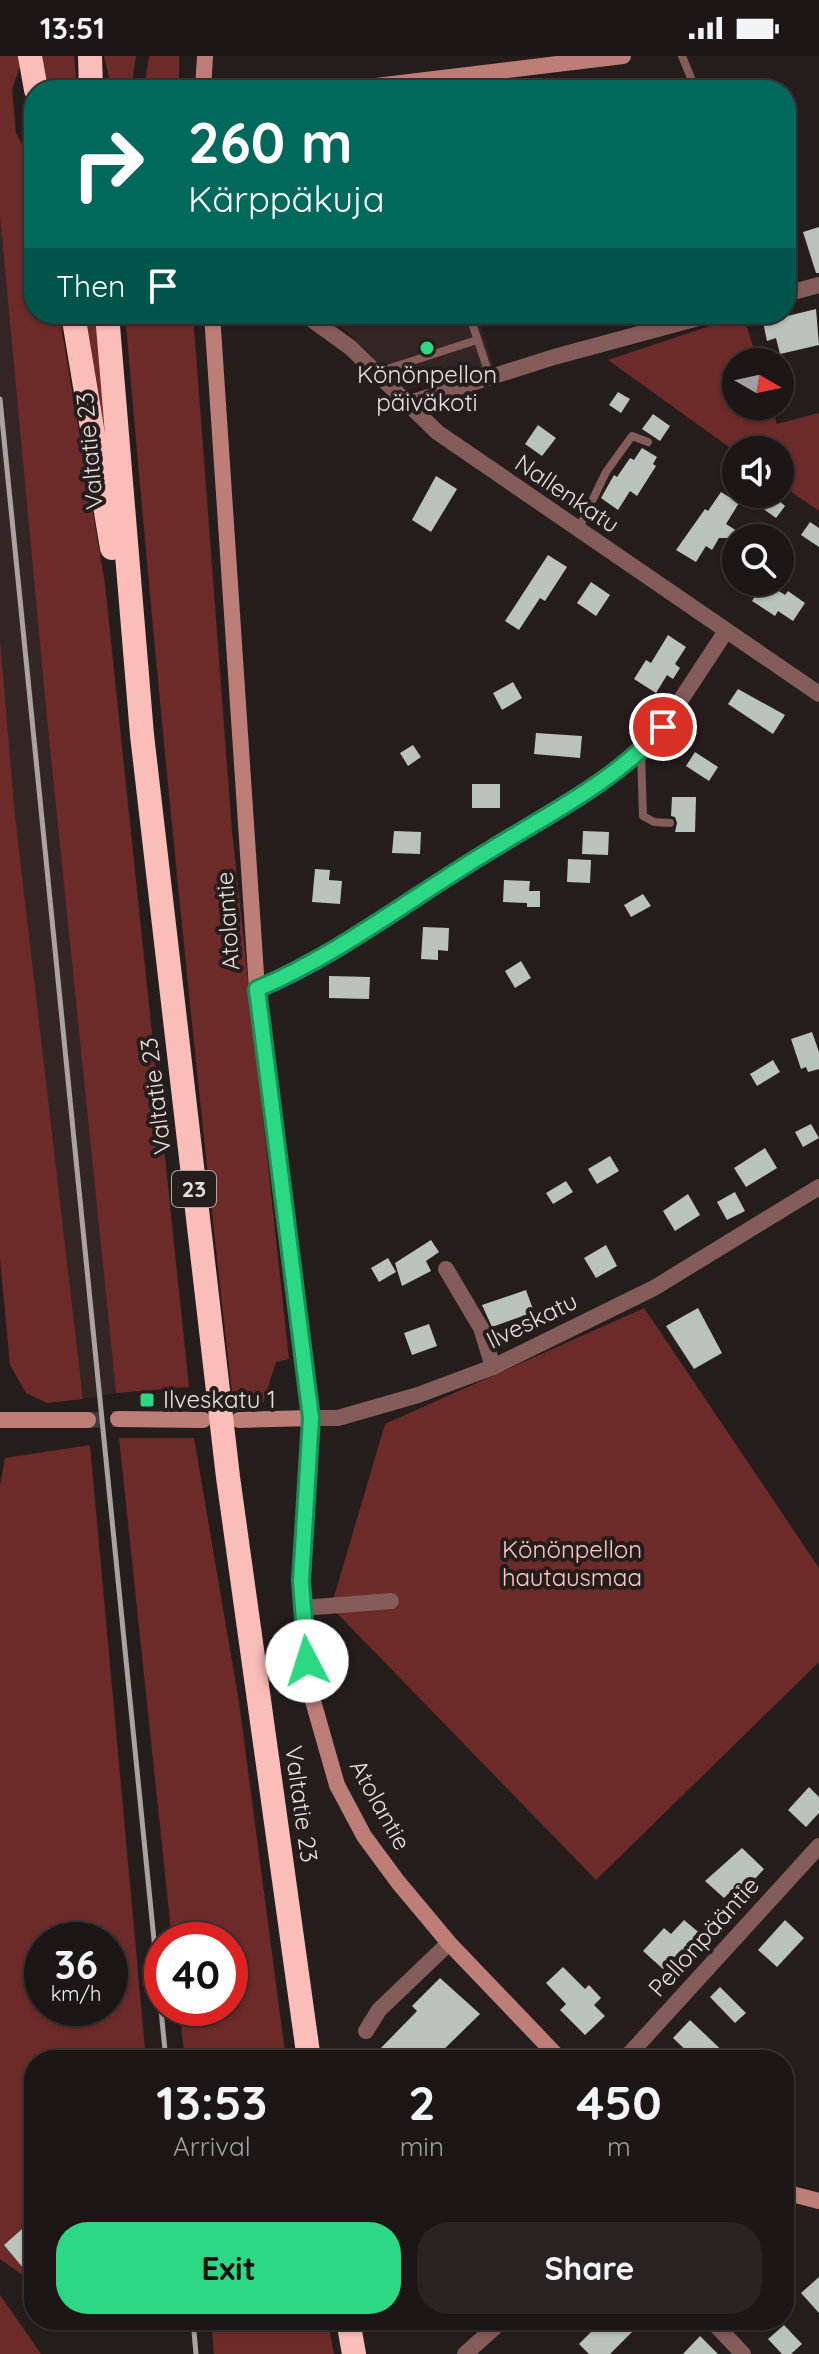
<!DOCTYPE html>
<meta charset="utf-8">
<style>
body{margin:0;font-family:Quicksand,sans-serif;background:#292323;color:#f1f3f6;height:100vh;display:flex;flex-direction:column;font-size:30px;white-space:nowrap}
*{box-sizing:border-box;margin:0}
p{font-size:26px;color:#a09fa1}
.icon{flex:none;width:44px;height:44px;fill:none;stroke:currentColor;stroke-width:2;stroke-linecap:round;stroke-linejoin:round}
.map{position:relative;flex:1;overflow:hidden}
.drawer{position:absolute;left:24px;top:1994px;width:770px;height:280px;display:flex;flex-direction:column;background:#1c1616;border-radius:32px;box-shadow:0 2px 6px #0004,0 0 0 2px #3a3535}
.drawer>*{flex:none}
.guide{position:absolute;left:24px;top:24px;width:772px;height:244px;border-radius:32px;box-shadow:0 2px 6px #0004,0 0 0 2px #3a3535;background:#00695c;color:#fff;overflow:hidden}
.needle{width:52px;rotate:99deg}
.fabs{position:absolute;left:722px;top:292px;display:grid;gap:16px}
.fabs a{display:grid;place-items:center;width:72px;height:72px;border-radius:50%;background:#1c1616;box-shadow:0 2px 6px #0004,0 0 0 2px #3a3535;font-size:40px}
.speed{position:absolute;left:24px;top:1866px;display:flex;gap:16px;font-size:40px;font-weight:700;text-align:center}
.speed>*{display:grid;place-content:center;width:104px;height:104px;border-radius:50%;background:#1c1616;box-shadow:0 2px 6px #0004,0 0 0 2px #3a3535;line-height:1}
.speed small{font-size:20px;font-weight:400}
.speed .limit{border:12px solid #d22;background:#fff;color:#111}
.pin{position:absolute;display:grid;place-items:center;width:68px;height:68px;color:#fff;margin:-34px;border:4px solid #fff;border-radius:50%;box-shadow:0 2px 8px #0007}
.me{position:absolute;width:88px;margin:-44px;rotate:355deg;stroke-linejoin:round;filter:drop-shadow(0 0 6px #0008)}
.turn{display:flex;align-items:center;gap:28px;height:168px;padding:0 32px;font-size:36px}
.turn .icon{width:104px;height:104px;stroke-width:2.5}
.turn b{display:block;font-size:56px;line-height:68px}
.then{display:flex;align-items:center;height:76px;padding:0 32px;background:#0003;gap:16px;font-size:30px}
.eta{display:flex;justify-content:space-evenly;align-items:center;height:136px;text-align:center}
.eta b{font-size:48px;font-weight:800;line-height:56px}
.button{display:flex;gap:16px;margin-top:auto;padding:16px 32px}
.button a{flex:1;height:92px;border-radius:32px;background:#2cd884;color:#111;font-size:32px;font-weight:800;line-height:92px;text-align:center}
.button a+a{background:#292323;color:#f1f3f6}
.status{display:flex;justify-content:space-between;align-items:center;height:56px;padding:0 40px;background:#1c1616;direction:ltr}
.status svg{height:22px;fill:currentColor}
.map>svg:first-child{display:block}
.built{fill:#342624}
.green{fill:#6d2b29;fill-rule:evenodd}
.building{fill:#bac2bc}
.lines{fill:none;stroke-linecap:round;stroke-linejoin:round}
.secondary-tunnel{stroke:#433b3a;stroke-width:16;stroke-dasharray:16 8;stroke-linecap:butt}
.lane{stroke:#845c59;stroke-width:8}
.street{stroke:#845c59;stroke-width:16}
.secondary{stroke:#be7e78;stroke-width:16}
.highway{stroke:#fabdb7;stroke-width:24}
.rail{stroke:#aaa3a2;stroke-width:5}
.route-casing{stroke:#1d8c56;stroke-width:20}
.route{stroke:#2cd884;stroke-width:14}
.poi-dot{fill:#2cd884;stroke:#261e1d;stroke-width:3}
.labels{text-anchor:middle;stroke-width:8;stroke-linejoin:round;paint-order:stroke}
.shield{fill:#261e1d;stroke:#aca6a5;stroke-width:2}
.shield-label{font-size:22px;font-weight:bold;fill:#e6e0df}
.poi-label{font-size:24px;fill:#e6e0df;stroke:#261e1d}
.street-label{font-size:24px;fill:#e6e0df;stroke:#261e1d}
.park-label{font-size:24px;fill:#fac6c1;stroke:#261e1d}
</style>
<div class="status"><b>13:51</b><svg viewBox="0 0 49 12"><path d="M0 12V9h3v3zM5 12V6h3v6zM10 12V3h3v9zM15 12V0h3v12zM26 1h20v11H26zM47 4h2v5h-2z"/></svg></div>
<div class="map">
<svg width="819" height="2298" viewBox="0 0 819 2298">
<rect width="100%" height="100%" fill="#261e1d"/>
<g class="built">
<polygon points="0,160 47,663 116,1337 83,1343 15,759 0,584"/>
<polygon points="329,258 477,258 494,312 407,334"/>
</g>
<g class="green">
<polygon points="0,0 20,0 21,8 12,33 16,77 32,107 34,121 34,258 59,258 105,528 189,1331 116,1337 47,663 0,160"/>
<polygon points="40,0 74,0 77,34 46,34"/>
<polygon points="104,0 136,0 131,34 112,34"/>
<polygon points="149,0 179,0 179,34 144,34"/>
<polygon points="85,258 96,258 108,408"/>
<path d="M125 258H193L232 775 289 1303 276 1306 263 1347 233 1346C192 984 156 621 125 258Z"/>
<polygon points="743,259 758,306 736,306 736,350 771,350 777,368 819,357 819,455 780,428 780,394 736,394 736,396 608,304"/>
<polygon points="0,584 15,759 83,1343 47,1347 26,1337 10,1309 0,1203"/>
<polygon points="644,1252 819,1512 819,1606 596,1824 331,1551 385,1368"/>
<polygon points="119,1382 194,1382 239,1646 286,2004 185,2004 179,1952 230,1952 230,1884 172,1884"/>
<path d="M90 1389 146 2004H34V2227L0 2203V1429L5 1402ZM42 1884H110V1952H42Z"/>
<polygon points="0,2239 41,2298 0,2298"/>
<polygon points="211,2264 328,2264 334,2298 214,2298"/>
</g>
<g class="building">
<polygon points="819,171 819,217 816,217 803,176"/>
<polygon points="816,253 819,289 780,298 776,282 767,285 763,266"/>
<polygon points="618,336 630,343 621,357 609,349"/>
<polygon points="653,358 670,370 660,385 642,373"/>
<polygon points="538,369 556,382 542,400 525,388"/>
<polygon points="642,392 657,401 653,408 656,410 637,440 630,435 618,454 601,442 614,419 617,421 630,402 634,404"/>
<polygon points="436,420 457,433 431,476 412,464"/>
<polygon points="721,436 739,447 726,468 748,482 719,482 712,494 706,490 696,506 676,494 705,453 708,455"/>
<polygon points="772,439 785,450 776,462 762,452"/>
<polygon points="810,466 819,472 819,491 801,479"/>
<polygon points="548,499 567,511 545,545 540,542 519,574 505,565"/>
<polygon points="591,526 610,539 596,560 577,547"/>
<polygon points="760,526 765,526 785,539 788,535 805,547 793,565 778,555 775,560 752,545 755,540 752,538"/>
<polygon points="668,579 686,591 675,608 680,612 673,623 667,619 656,637 634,623 646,604 651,607"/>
<polygon points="513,626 522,642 502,654 493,637"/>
<polygon points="738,633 785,659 773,678 728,648"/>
<polygon points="536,677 582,680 580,702 534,698"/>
<polygon points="413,689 421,701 408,710 400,697"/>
<polygon points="695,696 718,711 709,725 686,710"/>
<rect x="472" y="728" width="28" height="24"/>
<polygon points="672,741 696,741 695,776 675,776 677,767 675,761 671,760"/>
<polygon points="394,775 421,776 420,798 392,797"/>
<polygon points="583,775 609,776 608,799 582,798"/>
<polygon points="568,803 591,804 590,827 567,826"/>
<polygon points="315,813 330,814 329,824 342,825 340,848 312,846"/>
<polygon points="504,824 530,825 529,835 540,835 540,851 527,851 527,847 503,846"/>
<polygon points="643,838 651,850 631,861 624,849"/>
<polygon points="423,871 449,872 448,895 438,894 438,904 421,903"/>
<polygon points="521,905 531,922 515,932 505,915"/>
<polygon points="329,920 370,921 369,943 329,942"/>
<polygon points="812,976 819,996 819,1013 808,1016 806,1011 801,1013 791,983"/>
<polygon points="773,1004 780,1016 757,1030 750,1018"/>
<polygon points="811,1068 819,1082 803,1091 795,1076"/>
<polygon points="765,1092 777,1112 746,1131 734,1112"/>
<polygon points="610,1100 619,1115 597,1128 588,1113"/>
<polygon points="566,1125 573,1136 553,1148 546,1137"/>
<polygon points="735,1136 745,1155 727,1164 717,1146"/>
<polygon points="688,1138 700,1159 675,1175 663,1155"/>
<polygon points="431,1184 439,1196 426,1205 431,1215 402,1230 395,1207"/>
<polygon points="606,1189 617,1210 596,1222 584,1202"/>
<polygon points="388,1202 396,1216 379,1226 371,1212"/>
<polygon points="526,1234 534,1256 492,1271 482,1249"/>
<polygon points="698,1252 722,1297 694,1313 666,1270"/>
<polygon points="429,1268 437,1290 412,1299 404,1277"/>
<polygon points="809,1731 819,1741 819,1757 806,1771 788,1754"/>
<polygon points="742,1792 764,1813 741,1838 734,1832 724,1842 705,1825"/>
<polygon points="684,1864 702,1879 686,1897 682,1893 663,1913 643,1895 664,1872 671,1878"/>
<polygon points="785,1864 804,1882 777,1911 758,1894"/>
<polygon points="563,1911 585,1933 589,1929 601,1942 594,1949 605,1960 585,1979 560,1954 566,1948 546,1927"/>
<polygon points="440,1922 480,1958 433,2004 426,2004 417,1995 407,2004 393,2004 381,1992 417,1955 412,1950"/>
<polygon points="720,1931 746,1957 735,1967 710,1941"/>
<polygon points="690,1964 732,2004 696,2004 673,1982"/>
<polygon points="22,2173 34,2188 34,2225 4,2189"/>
<polygon points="819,2221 819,2257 801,2237"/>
<polygon points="603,2264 644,2264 610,2298 589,2298 579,2288"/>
<polygon points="784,2269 802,2288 791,2298 782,2298 768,2283"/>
<polygon points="700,2280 718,2298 683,2298"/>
</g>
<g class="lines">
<polyline class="secondary-tunnel" points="88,1364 118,1363"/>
<g class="lane">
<polyline points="682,0 696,34"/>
<polyline points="469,258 490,321"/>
<polyline points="375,317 477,284"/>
<polyline points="578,474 606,416 632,380 648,386"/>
<polyline points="641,698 643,760 654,766 670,767"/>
</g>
<g class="street">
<polyline points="786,238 819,229"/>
<polyline points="304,258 351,292 437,376 819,638"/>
<polyline points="406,348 554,301 713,258"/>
<polyline points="257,933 316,904 411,846 487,795 576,743 641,697 663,671 726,575"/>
<polyline points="446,1213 481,1272 493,1311"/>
<polyline points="311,1362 338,1362 418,1339 493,1311 654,1232 819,1131"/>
<polyline points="303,1552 391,1545"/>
<polyline points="366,1975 379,1954 449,1887"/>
<polyline points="624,2004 819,1790"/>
<polyline points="711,2264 743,2298"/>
<polyline points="465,2298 503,2264"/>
</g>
<g class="secondary">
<polyline points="203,34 205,0"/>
<polyline points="343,34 623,0"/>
<polyline points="212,258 257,933 311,1362 301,1525 309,1631 337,1729 364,1780 398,1826 449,1887 561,2004"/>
<polyline points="118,1363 203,1364"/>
<polyline points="0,1364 88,1364"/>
<polyline points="239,1364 311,1362"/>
<polyline points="784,2136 819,2145"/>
</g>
<g class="highway">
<polyline points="30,0 36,34"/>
<polyline points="90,0 91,34"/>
<polyline points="73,258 112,492"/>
<polyline points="107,258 142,679 228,1421 309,2004"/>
<polyline points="348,2264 354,2298"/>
</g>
<g class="rail">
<polyline points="0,343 166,2004"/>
<polyline points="193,2264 196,2298"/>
</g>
</g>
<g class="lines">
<defs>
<path id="route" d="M307 1605 301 1525 311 1362 257 933C340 898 412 841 489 795 550 757 616 725 663 671"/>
</defs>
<use href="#route" class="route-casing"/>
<use href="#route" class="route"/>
</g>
<g class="poi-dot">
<circle cx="427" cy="292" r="8"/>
<rect x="139" y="1336" width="16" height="16" rx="4"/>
</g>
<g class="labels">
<rect class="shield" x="172" y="1115" width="44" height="36" rx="6"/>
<g class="shield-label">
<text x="194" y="1141">23</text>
</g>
<g class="poi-label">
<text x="427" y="327">Könönpellon<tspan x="427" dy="28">päiväkoti</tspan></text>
<text x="163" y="1352" text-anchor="start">Ilveskatu 1</text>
</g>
<g class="street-label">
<text transform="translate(90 395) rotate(-95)" y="8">Valtatie 23</text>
<text transform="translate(567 438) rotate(34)" y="8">Nallenkatu</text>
<text transform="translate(228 865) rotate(-94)" y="8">Atolantie</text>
<text transform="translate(156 1040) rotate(-97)" y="8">Valtatie 23</text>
<text transform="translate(532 1265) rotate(-26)" y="8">Ilveskatu</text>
<text transform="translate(301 1748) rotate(82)" y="8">Valtatie 23</text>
<text transform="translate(380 1749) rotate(61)" y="8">Atolantie</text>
<text transform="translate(704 1881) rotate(-48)" y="8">Pellonpääntie</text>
</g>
<g class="park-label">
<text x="572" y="1502">Könönpellon<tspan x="572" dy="28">hautausmaa</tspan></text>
</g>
</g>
</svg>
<div class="fabs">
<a><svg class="needle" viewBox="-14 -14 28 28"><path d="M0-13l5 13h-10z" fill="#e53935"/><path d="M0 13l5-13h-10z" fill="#a09fa1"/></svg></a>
<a><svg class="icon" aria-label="sound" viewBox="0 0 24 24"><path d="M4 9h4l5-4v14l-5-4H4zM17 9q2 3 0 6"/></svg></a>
<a><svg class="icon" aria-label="search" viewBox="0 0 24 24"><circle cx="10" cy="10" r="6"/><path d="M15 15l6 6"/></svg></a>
</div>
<div class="speed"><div>36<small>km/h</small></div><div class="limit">40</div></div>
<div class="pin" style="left:663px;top:671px;background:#d93025"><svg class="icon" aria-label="arrive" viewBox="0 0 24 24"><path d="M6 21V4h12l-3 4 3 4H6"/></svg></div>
<svg class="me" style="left:307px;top:1605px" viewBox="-20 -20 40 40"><circle r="19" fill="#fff"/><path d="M0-13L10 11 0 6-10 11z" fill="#2cd884"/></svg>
<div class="guide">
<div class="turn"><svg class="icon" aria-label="right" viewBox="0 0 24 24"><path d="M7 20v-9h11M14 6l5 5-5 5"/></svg><div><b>260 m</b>Kärppäkuja</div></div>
<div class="then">Then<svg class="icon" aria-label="arrive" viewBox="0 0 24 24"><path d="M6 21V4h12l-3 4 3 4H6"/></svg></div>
</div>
<section class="drawer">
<div class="eta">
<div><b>13:53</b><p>Arrival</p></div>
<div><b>2</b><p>min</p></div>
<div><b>450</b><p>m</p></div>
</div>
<div class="button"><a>Exit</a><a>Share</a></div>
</section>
</div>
